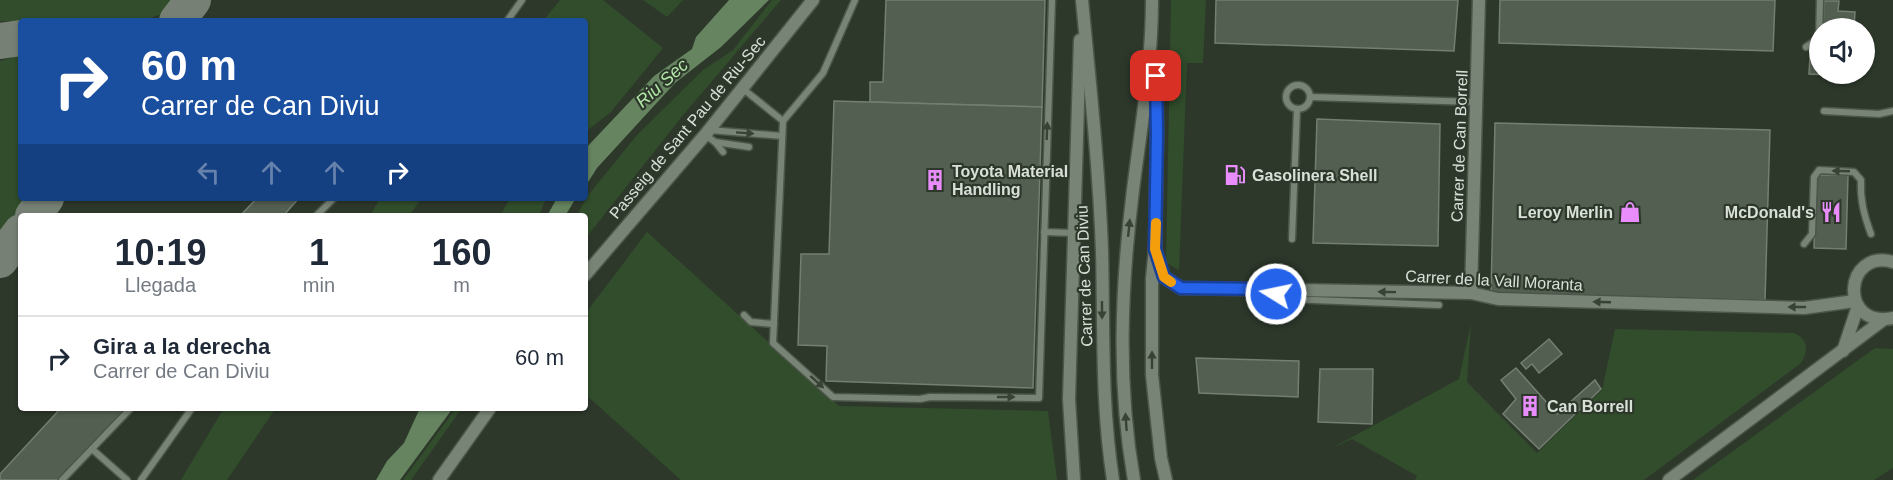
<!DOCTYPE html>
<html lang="es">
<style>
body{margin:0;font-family:Arial,sans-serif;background:#f2f2f3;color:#1f2937;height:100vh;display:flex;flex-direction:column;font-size:22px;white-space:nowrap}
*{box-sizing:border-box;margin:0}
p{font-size:20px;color:#747a83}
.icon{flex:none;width:33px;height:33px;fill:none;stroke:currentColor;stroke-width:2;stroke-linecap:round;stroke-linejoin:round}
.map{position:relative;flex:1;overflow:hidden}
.sheet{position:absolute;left:18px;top:213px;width:570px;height:198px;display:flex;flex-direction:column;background:#fff;border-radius:6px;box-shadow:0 2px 4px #0004}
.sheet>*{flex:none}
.top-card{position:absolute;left:18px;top:18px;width:570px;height:183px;border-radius:6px;box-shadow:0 2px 4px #0004;background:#1a4fa0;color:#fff;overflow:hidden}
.tools{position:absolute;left:1809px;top:18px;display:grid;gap:12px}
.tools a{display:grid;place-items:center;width:66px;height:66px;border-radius:50%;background:#fff;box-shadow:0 2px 4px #0004;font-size:30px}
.pin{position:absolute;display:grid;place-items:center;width:51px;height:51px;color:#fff;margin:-26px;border-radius:12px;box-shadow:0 3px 9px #0006}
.me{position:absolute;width:66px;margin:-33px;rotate:280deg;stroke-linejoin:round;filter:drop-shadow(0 0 4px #0008)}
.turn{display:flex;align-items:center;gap:21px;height:126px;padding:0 24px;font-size:27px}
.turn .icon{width:78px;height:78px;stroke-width:2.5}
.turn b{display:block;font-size:42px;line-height:51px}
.lanes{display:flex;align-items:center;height:57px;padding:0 24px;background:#0003;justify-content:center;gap:30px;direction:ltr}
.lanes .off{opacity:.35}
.eta{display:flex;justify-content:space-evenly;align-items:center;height:102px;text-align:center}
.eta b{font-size:36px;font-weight:800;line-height:42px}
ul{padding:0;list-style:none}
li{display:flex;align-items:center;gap:18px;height:84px;padding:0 24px;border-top:2px solid #e0e1e3}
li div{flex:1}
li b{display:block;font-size:22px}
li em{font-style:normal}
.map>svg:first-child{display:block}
.green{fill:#314d2b}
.water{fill:#65845f}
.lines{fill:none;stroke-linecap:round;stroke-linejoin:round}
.taxiway{stroke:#768074;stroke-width:36}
.building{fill:#535f51;stroke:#737f70;stroke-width:1.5}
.service-casing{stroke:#4c554a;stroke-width:9}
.minor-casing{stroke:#4c554a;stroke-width:15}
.service{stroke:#788475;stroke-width:6}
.minor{stroke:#788475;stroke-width:12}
.oneway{fill:#384336}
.route-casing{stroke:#184099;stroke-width:15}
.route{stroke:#2563eb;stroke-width:10}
.slow{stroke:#f59e0b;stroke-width:10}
.labels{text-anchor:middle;stroke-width:4.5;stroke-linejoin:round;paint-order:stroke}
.street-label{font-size:16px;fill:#d9e0d8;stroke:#2d382b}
.poi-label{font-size:16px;font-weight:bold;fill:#d9e0d8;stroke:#2d382b;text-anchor:start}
.water-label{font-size:18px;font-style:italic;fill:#b3e5a9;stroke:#2d382b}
</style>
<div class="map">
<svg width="1893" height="480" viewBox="0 0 1893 480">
<rect width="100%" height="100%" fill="#2d382b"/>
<g class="green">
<polygon points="0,0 179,0 162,14 141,21 0,21"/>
<polygon points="560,0 603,0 663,48 611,112 585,132 585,21 543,21"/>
<polygon points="643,0 683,0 667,17"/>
<polygon points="772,0 781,0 684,114 585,239 585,216 576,216 589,194 638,134 703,70 733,50"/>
<polygon points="1171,0 1206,0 1203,63 1187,63 1179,270 1166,263"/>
<polygon points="21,55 21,198 32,198 0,242 0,61"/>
<polygon points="380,198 422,198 409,216 370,216"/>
<polygon points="510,198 546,198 539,216 500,216"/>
<polygon points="647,232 839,406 1048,411 1057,480 681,480 585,394 585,314"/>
<path d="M1471 323 1467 382 1537 453 1602 390 1615 329 1794 333C1809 340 1809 352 1800 364L1644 480H1415L1417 476 1352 439 1330 449 1459 379Z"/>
<polygon points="1875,348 1893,349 1893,468 1874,480 1693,480"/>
<polygon points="224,408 276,408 227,480 181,480"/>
<polygon points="456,408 462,408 411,480 403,480"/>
</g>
<g class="water">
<polygon points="729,0 769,0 721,47 675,83 597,168 585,187 585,149 654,76 692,49 696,37"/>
<polygon points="557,198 576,198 565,216 547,216"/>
<polygon points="420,408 453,408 400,480 376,480 387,461 404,443"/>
</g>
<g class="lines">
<g class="taxiway">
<polyline points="177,21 193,0"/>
<polyline points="0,41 21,38"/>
<polyline points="33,216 46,198"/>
<polyline points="0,260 21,232"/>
</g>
</g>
<g class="building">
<polygon points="886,0 1045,0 1042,107 870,102 870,82 883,82"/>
<polygon points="1216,0 1458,0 1454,51 1215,43"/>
<polygon points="1500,0 1775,0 1773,51 1499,43"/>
<polygon points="1824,1 1839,1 1838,11 1855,12 1854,28 1823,28"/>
<polygon points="1810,56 1820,56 1820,74 1831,75 1809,74"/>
<polygon points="834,101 1042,107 1033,388 826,381 827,346 798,345 801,254 829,254"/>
<polygon points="1317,119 1440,124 1438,246 1313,243"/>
<polygon points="1495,123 1770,130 1765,300 1491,293"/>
<polygon points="1816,175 1848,175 1846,249 1814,248"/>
<polygon points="257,198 299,198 283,216 240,216"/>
<polygon points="1549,339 1562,354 1539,373 1532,364 1526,369 1521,363"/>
<polygon points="1196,358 1299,361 1298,397 1199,393"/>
<polygon points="1516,368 1557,414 1595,380 1601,389 1539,449 1503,414 1516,399 1501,380"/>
<polygon points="1320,369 1373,369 1372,424 1318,422"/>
<polygon points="61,408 127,408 60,480 0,480 0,474"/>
</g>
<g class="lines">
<defs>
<g id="service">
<polyline points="855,0 823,73 783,121 773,343 833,397 920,399 930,397 1039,398 1052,0"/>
<polyline points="507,21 522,0"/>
<polyline points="1806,47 1819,38 1820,0"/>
<circle cx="1298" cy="97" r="12"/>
<polyline points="742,88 783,121"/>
<polyline points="1310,97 1477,102"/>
<polyline points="1824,111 1879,114 1893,111"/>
<polyline points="709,130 782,136"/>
<polyline points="705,135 715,142 723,152"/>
<polyline points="715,142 749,147"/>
<polyline points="316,216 334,198"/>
<polyline points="1044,232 1073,233"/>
<polyline points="1292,239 1297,109"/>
<path d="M1804 244 1812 234 1814 177 1819 170 1854 172 1861 180C1860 200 1864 215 1871 234"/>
<polyline points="1273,293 1288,299 1439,305"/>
<polyline points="744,315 751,322 774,324"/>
<polyline points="92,449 127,480"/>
<polyline points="62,480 131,408"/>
<polyline points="141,480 192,408"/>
</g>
<g id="minor">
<path d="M1082 0C1090 84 1099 168 1102 251 1104 329 1101 403 1113 480"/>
<polyline points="1156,63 1157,134 1155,249 1152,278 1152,375 1161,458 1166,480"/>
<polyline points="1155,249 1164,277 1181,288 1471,293 1498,299 1804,308 1855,301"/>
<path d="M1893 262C1844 248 1838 329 1893 318"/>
<polyline points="585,275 705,135 813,0"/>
<polyline points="1471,293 1479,0"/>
<polyline points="1843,351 1858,306"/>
<polyline points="439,480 490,408"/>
<polyline points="1074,480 1069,399 1080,40"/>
<path d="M1134 480C1117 384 1121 287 1133 190 1141 127 1152 64 1152 0"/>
<polyline points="1669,480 1883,320"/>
</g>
</defs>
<use href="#service" class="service-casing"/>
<use href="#minor" class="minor-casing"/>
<use href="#service" class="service"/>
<use href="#minor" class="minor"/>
</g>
<defs><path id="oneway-solid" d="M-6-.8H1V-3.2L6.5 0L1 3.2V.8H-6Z" transform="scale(1.5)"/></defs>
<g class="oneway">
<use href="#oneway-solid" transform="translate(1047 131) rotate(-88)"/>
<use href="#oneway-solid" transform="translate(745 133) rotate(4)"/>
<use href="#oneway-solid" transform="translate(1841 171) rotate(-178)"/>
<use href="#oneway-solid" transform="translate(1129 228) rotate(-84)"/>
<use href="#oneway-solid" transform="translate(1387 292) rotate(-179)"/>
<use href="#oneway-solid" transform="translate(1602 302) rotate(-178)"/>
<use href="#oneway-solid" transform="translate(1797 307) rotate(-180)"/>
<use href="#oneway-solid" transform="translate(1102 310) rotate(90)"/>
<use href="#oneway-solid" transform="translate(1152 360) rotate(-90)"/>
<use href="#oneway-solid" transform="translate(817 382) rotate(42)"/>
<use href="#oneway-solid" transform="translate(1006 397)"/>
<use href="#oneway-solid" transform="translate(1126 422) rotate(-94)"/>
</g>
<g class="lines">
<defs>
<polyline id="route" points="1156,76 1157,134 1155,249 1164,277 1181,288 1264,289 1276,294"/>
</defs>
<use href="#route" class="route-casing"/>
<use href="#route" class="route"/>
<polyline class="slow" points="1156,223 1155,249 1164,277 1171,282"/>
</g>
<defs>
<symbol id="fuel-bare" viewBox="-9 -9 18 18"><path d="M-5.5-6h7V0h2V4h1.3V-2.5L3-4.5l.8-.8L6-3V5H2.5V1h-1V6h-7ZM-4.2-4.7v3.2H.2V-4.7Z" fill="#e98dfd" stroke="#2d382b" stroke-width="2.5" paint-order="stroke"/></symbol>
<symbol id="building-bare" viewBox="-9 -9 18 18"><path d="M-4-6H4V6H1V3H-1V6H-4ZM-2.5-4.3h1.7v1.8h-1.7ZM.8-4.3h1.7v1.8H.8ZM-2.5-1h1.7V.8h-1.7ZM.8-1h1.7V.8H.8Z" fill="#e98dfd" stroke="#2d382b" stroke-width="2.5" paint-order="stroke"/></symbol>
<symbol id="shop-bare" viewBox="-9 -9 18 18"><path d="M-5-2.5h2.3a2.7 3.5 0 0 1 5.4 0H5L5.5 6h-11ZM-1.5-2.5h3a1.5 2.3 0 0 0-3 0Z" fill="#e98dfd" stroke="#2d382b" stroke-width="2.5" paint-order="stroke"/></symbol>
<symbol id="restaurant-bare" viewBox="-9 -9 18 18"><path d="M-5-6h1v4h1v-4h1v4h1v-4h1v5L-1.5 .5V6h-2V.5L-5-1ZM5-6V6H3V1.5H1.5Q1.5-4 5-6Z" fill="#e98dfd" stroke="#2d382b" stroke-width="2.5" paint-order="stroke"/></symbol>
</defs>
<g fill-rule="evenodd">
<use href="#fuel-bare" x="1220" y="160" width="30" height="30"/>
<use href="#building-bare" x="920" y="165" width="30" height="30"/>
<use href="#shop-bare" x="1615" y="197" width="30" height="30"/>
<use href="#restaurant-bare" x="1816" y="197" width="30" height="30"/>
<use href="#building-bare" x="1515" y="391" width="30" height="30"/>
</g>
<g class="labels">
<g class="street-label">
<text transform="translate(687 127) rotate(-50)" y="6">Passeig de Sant Pau de Riu-Sec</text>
<text transform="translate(1459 146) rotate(-88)" y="6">Carrer de Can Borrell</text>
<text transform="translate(1084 276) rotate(-92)" y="6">Carrer de Can Diviu</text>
<text transform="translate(1494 280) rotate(3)" y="6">Carrer de la Vall Moranta</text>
</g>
<g class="poi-label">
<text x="952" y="177">Toyota Material<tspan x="952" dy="18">Handling</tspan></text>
<text x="1252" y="181">Gasolinera Shell</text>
<text x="1613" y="218" text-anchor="end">Leroy Merlin</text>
<text x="1814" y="218" text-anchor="end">McDonald's</text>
<text x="1547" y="412">Can Borrell</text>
</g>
<g class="water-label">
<text transform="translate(662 83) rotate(-42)" y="6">Riu Sec</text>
</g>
</g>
</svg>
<div class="tools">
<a><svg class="icon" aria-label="sound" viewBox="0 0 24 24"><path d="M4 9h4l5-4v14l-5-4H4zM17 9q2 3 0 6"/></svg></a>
</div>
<div class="pin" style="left:1156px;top:76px;background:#d93025"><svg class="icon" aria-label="arrive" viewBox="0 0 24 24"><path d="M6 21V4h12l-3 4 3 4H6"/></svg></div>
<svg class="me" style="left:1276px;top:294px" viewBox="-20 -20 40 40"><circle r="17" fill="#2563eb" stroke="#fff" stroke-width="3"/><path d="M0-11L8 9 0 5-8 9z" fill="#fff"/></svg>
<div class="top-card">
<div class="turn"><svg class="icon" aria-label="right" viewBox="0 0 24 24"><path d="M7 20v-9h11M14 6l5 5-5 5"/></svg><div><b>60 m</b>Carrer de Can Diviu</div></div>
<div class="lanes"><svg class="icon off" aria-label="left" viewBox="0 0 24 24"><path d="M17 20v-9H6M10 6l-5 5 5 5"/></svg><svg class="icon off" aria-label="ahead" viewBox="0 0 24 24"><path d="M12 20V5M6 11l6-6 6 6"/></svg><svg class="icon off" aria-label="ahead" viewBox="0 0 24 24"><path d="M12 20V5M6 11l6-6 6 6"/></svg><svg class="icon" aria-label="right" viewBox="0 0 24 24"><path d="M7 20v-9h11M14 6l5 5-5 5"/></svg></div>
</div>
<section class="sheet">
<div class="eta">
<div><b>10:19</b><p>Llegada</p></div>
<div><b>1</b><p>min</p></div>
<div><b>160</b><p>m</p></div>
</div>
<ul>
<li><svg class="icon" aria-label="right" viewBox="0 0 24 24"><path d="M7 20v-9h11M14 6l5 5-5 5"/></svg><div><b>Gira a la derecha</b><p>Carrer de Can Diviu</p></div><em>60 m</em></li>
</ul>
</section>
</div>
